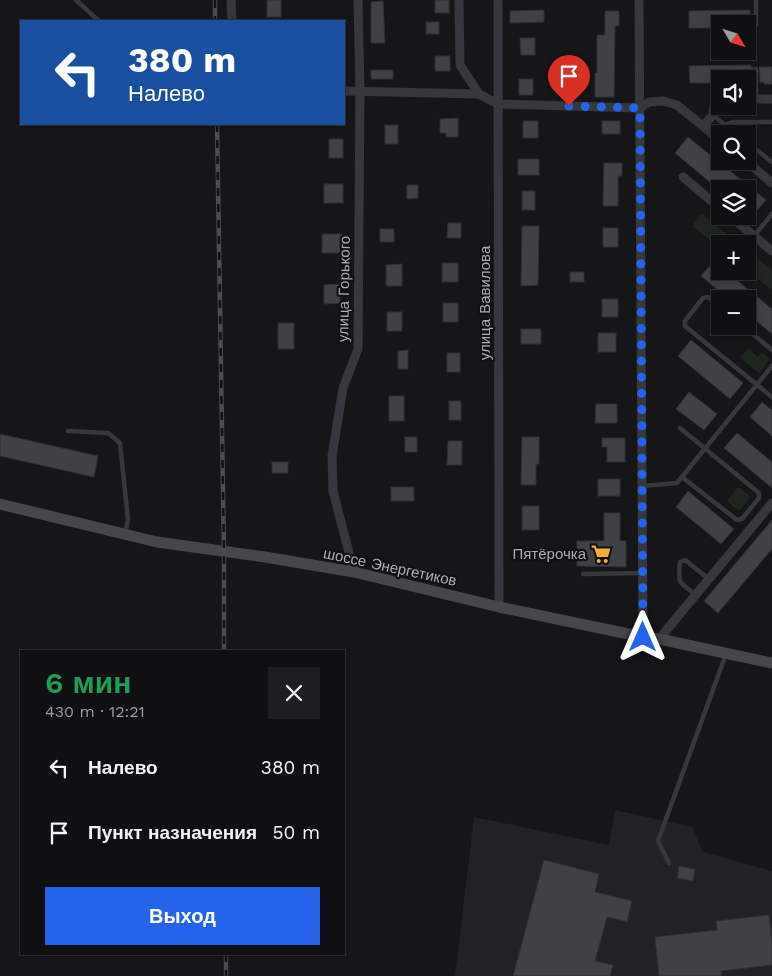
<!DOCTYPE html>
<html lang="ru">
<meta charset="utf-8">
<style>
body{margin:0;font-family:"Work Sans",sans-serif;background:#1e1e20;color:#f1f3f6;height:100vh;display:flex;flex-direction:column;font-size:19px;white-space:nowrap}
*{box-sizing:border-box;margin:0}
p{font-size:16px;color:#9c9d9f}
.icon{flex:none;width:28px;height:28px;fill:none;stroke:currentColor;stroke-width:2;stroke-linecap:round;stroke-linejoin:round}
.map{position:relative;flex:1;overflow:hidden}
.drawer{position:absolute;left:20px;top:650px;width:325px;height:305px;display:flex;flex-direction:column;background:#101012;border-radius:0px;box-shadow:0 2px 8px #0003,0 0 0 1px #303032}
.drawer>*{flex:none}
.banner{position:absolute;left:20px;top:20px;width:325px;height:105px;border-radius:0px;box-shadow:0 2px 8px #0003,0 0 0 1px #303032;background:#1a4fa0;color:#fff;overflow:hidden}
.needle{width:32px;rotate:128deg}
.buttons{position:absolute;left:711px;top:15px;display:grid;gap:10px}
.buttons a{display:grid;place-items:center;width:45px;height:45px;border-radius:0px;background:#101012;box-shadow:0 2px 8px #0003,0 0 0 1px #303032;font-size:25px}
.pin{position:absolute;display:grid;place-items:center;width:42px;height:42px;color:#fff;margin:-51px -21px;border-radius:50% 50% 50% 0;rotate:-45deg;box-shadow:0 0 5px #0007}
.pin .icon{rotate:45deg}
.me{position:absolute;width:55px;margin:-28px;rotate:0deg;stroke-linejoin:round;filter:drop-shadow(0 0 4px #0008)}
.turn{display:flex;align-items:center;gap:18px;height:105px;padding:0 25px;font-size:22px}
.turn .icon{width:65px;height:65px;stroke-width:2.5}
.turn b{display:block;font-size:35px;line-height:42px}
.round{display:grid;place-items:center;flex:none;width:52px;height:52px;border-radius:0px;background:#1e1e20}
.headline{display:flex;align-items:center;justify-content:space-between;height:85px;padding:0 25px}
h1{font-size:30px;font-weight:600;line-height:38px;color:#1e9e55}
.cta{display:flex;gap:10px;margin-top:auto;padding:10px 25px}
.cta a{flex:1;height:58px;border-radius:0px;background:#2563eb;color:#fff;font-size:20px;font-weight:600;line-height:58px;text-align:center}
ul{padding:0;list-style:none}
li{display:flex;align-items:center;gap:15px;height:65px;padding:0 25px}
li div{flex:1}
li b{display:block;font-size:19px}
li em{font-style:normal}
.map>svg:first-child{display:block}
.built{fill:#222225}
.green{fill:#1e261f}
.building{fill:#404145;stroke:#303034}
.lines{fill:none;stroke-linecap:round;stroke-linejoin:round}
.lane{stroke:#37383d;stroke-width:4.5}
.street{stroke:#37383d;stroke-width:9}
.secondary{stroke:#45474d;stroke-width:11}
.rail-casing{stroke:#4a4c52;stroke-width:4.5}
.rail{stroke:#111113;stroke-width:2.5;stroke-dasharray:8;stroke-linecap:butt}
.route{stroke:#2563eb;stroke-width:9;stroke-dasharray:0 16.2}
.labels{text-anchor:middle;stroke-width:4.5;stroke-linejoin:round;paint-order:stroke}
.street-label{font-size:15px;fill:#a8adb8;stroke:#111113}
.poi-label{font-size:15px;fill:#a8adb8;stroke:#111113;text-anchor:end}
</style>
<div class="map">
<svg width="772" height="976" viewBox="0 0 772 976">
<rect width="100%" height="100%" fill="#161618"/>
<polygon class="built" points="615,810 692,827 703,852 772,871 772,976 455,976 474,817 609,845"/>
<g class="green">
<polygon points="702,214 733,239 729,244 720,244 720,248 692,226"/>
<polygon points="752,254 772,270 772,290 748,271 748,259"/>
<polygon points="748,348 758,357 762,352 770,359 759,373 740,358"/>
<polygon points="738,487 751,497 739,511 727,501"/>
</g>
<g class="building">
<rect x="267" y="0" width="14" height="17"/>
<rect x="435" y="0" width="14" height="13"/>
<polygon points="383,1 385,43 371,43 371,2"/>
<polygon points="544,10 544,22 510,23 510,11"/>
<polygon points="750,10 751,24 720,24 720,28 689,28 689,11"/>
<polygon points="605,11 619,11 619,26 615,26 614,97 595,97 595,73 597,73 597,35 605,35"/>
<rect x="426" y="22" width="13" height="12"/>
<polygon points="520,38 535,38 535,55 521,55"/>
<rect x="435" y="56" width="15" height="15"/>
<polygon points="751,65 751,67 753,67 752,82 748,83 748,79 720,79 720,83 690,83 689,66"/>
<polygon points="759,67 772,67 772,84 764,84 764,82 760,82"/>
<rect x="371" y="70" width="22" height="9"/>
<rect x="519" y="79" width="14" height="16"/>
<polygon points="458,118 458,137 446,137 446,133 440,133 440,119"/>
<rect x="523" y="121" width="15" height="17"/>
<rect x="602" y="121" width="18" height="13"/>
<rect x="385" y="125" width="13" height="19"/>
<polygon points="688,137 766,200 752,216 748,213 748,189 718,189 675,153"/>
<rect x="329" y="139" width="14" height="19"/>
<rect x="518" y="159" width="21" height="16"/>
<polygon points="604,163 622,163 622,176 618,176 618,206 603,206"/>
<rect x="324" y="184" width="19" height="19"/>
<polygon points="407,185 418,185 418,198 407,199"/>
<rect x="522" y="191" width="13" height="19"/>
<polygon points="448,223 461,223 461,238 447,238"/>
<polygon points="522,226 539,226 538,285 521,286"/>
<rect x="603" y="228" width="15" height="19"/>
<rect x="380" y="229" width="14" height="13"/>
<rect x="322" y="234" width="20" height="19"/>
<polygon points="714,261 720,266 720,271 726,271 772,309 772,334 748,314 748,299 729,299 701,276"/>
<rect x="442" y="263" width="16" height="19"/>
<polygon points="402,264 402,286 386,286 386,265"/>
<rect x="570" y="272" width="14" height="10"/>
<polygon points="340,284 340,303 324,304 324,285"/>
<rect x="602" y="299" width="16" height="18"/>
<rect x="443" y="303" width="15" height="19"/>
<rect x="387" y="312" width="15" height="19"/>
<rect x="278" y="323" width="16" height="26"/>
<rect x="521" y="329" width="20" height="15"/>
<rect x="598" y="333" width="18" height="19"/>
<polygon points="691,340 743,383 730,399 678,356"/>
<polygon points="408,350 408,369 398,369 398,351"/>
<rect x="447" y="353" width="13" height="19"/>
<polygon points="689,392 717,414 704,430 676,409"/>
<rect x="389" y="396" width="15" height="25"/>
<rect x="449" y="401" width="12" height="19"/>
<polygon points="762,402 772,410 772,436 750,417"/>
<polygon points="596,404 617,404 617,423 595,423"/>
<polygon points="737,433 772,462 772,488 724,448"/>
<polygon points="0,434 98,456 94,477 0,456"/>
<rect x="405" y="437" width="12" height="15"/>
<polygon points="522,437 539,437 539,464 536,464 536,485 521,485"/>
<polygon points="602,438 625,438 625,462 607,462 607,447 602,447"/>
<polygon points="448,441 462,441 462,465 447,465"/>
<rect x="272" y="462" width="16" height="11"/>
<rect x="598" y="479" width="22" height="17"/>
<rect x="391" y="487" width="23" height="14"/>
<polygon points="688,491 734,529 721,544 676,507"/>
<rect x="522" y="506" width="17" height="24"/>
<polygon points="604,513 620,513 620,541 626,541 626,567 577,566 577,541 604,541"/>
<polygon points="772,520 772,549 718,613 704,601"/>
<polygon points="544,860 599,874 595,892 632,901 627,922 607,917 595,961 613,965 610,976 513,976"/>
<polygon points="679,866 695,869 693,881 677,878"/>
<polygon points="769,915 772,943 772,965 721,971 722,976 659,976 655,937 717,930 716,921"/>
</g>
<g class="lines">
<g class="lane">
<polyline points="76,0 99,21"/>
<polyline points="756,25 756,0"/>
<polyline points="756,99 756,69"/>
<polyline points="713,115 736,134"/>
<polyline points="725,125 733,122 772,122"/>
<polyline points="748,143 772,162"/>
<polyline points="754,236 772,214"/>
<polyline points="720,307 708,297 703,298 685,321 685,326 772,397"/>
<polyline points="743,326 772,350"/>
<polyline points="680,428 759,493 759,498 742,519 737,520 682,477"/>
<polyline points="68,431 108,433 120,443 128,520 125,533"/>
<polyline points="642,486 677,483 772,366"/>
<polyline points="583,574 643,573"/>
<path d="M696 595C678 581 678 585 680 562L685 560 709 579"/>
<polyline points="669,863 658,841 726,654"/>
</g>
<g class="street">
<polyline points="231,0 232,21"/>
<polyline points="459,0 460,65 479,94"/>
<polyline points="498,0 499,607"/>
<polyline points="639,0 643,637"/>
<polyline points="344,91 479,94 498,104 640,108"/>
<polyline points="748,99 772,99"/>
<polyline points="640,108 649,102 663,101 677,105 720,140"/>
<polyline points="703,126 713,115 714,105 720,99"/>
<polyline points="746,161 772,183"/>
<polyline points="683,177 720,208"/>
<polyline points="730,216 772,251"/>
<polyline points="354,572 333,491 332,456 343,388 358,349 360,91 358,0"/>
<polyline points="659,639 772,503"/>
</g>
<polyline class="secondary" points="0,504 157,542 265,557 354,572 499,607 643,637 659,639 772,663"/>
<defs>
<g id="rail">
<polyline points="215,0 215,21"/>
<polyline points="217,124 224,552 224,651"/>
<polyline points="226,954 226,976"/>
</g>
</defs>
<use href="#rail" class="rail-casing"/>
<use href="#rail" class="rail"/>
</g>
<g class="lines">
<polyline class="route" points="569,106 640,108 643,637"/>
</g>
<defs>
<symbol id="supermarket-bare" viewBox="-9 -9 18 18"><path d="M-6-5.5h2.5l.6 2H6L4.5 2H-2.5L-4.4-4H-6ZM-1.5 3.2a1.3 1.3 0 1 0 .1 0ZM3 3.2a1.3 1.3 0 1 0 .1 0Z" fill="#f2b134" stroke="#111113" stroke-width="2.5" paint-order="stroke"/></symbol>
</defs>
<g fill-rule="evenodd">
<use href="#supermarket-bare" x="587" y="540" width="28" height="28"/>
</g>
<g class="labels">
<g class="street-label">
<text transform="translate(344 289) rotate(-89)" y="5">улица Горького</text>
<text transform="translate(485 303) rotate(-90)" y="5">улица Вавилова</text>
<text transform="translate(390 567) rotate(12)" y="5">шоссе Энергетиков</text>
</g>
<g class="poi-label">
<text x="586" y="559">Пятёрочка</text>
</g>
</g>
</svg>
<div class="buttons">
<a><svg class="needle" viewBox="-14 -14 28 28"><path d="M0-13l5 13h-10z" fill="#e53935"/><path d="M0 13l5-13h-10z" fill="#9c9d9f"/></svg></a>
<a><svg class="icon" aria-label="sound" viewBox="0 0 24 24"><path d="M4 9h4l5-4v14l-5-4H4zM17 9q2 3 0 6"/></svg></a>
<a><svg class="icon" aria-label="search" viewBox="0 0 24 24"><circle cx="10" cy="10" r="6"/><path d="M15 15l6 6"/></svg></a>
<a><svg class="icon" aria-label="layers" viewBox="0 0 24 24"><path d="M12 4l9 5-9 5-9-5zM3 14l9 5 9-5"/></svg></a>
<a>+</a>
<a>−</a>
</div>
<div class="pin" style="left:569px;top:106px;background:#d93025"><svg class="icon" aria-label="arrive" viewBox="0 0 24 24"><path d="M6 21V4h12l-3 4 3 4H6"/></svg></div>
<svg class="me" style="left:643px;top:637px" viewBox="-20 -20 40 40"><path d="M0-17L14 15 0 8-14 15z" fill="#2563eb" stroke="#fff" stroke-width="4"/></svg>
<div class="banner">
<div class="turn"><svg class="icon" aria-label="left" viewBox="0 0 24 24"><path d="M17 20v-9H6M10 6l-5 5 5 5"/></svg><div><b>380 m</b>Налево</div></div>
</div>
<section class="drawer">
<div class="headline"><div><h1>6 мин</h1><p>430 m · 12:21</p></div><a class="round"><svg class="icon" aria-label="close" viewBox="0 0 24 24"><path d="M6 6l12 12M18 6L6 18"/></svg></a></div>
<ul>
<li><svg class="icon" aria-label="left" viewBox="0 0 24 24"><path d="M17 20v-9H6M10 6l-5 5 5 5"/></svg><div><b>Налево</b></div><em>380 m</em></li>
<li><svg class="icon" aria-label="arrive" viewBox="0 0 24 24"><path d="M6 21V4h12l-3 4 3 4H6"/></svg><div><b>Пункт назначения</b></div><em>50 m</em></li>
</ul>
<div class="cta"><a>Выход</a></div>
</section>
</div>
